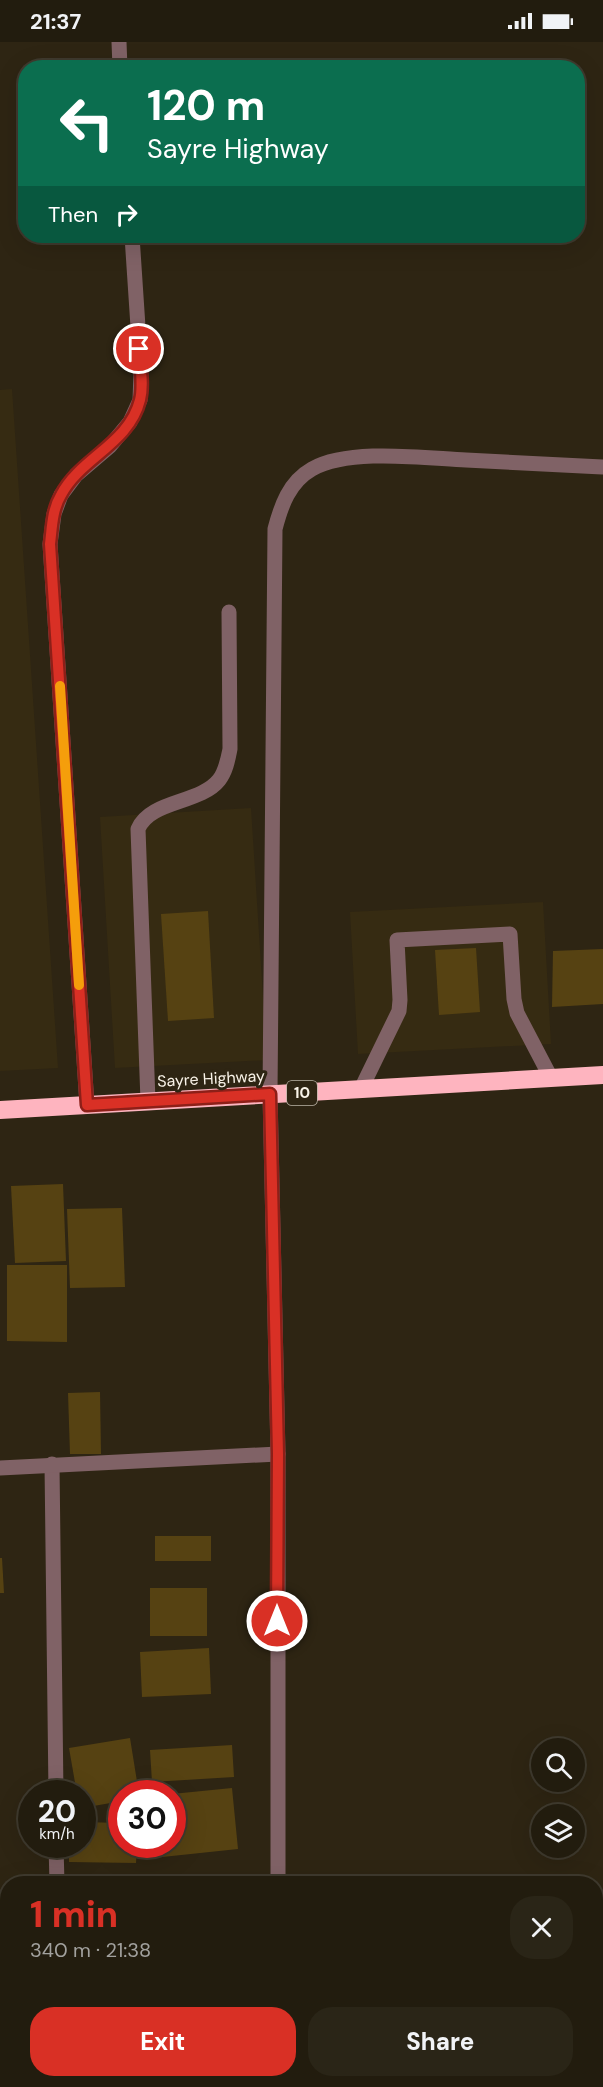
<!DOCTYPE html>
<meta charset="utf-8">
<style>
body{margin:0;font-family:"DM Sans",sans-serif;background:#2a2517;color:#f1f3f6;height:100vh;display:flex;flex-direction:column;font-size:22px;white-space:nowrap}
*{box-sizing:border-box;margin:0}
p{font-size:20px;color:#a2a19e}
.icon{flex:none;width:33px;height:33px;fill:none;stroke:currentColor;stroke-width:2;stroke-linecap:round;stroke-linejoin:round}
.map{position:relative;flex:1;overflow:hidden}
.side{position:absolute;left:0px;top:1834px;width:603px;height:212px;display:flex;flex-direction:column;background:#221c0e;border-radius:24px 24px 0 0;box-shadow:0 6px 24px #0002,0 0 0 2px #3f3a2e}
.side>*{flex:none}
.guide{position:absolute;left:18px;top:18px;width:567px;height:183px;border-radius:24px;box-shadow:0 6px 24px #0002,0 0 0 2px #3f3a2e;background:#0b6e4f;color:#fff;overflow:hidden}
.controls{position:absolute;left:531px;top:1696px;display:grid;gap:12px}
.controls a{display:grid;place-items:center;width:54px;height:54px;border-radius:50%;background:#221c0e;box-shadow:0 6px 24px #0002,0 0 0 2px #3f3a2e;font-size:30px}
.speed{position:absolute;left:18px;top:1738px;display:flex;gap:12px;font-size:30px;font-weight:700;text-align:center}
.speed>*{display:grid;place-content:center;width:78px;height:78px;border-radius:50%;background:#221c0e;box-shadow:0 6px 24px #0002,0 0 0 2px #3f3a2e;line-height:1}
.speed small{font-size:15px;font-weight:400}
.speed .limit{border:9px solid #d22;background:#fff;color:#111}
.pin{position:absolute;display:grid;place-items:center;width:51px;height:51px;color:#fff;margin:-26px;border:3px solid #fff;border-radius:50%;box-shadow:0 2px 6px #0007}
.me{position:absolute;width:66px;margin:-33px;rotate:0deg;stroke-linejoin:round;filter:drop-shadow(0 0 4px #0008)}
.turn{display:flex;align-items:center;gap:21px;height:126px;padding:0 30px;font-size:27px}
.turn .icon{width:78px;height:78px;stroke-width:2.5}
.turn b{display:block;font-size:42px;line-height:51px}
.then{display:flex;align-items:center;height:57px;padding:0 30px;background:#0003;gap:12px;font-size:22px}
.round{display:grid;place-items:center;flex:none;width:63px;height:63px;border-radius:24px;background:#2a2517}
.head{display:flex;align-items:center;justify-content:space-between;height:102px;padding:0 30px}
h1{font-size:36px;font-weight:800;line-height:45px;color:#d93025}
.action{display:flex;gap:12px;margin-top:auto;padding:12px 30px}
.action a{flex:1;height:69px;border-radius:24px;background:#d93025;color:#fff;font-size:24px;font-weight:800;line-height:69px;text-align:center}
.action a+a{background:#2a2517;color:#f1f3f6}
.status{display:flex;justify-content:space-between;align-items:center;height:42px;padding:0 30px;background:#221c0e;direction:ltr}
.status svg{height:16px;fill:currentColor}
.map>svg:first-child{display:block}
.built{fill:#362b12}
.building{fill:#564212}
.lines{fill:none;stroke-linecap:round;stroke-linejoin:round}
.lane{stroke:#806266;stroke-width:15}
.street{stroke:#806266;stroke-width:15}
.highway{stroke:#feb4bf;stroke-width:18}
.route-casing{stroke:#8d1f18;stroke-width:15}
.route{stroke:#d93025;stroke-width:10}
.slow{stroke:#f59e0b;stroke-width:10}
.labels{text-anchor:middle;stroke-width:6;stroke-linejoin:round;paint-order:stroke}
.shield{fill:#2e2513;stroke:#bcb5a8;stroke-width:1.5}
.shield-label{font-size:15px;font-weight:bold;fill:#f9f3e8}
.street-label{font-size:16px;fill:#f9f3e8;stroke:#2e2513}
</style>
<div class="status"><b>21:37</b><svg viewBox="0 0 49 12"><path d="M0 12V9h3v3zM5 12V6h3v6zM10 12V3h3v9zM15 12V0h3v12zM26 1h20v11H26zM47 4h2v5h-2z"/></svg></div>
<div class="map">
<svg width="603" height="2045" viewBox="0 0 603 2045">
<rect width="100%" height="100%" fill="#2e2513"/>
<g class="built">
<polygon points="12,347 58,1026 0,1029 0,348"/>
<polygon points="251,766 267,1018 115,1026 100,775"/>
<polygon points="543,860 551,1002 358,1012 350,870"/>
</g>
<g class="building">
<polygon points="208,869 214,976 168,979 161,872"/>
<polygon points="476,906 480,970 439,973 435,908"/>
<polygon points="603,907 603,962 552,965 553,909"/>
<polygon points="63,1142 66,1219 15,1221 11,1144"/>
<polygon points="122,1166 125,1245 70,1246 67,1167"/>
<polygon points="7,1223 67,1223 67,1300 7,1299"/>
<polygon points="100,1350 101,1412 70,1412 68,1351"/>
<rect x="155" y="1494" width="56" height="25"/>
<polygon points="0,1516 2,1516 4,1551 0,1551"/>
<rect x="150" y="1546" width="57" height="48"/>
<polygon points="209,1606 211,1652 142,1655 140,1610"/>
<polygon points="130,1696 139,1752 122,1752 122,1759 82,1766 82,1752 77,1752 69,1706"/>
<polygon points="232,1703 234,1735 152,1740 150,1708"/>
<polygon points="232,1746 238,1807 153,1816 152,1803 172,1803 172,1752"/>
<polygon points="82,1780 122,1781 122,1803 137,1803 136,1821 69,1820 69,1803 82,1803"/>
<polygon points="8,1954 8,1991 0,1991 0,1955"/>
<polygon points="0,2015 8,2015 8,2038 25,2038 25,2045 0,2045"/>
</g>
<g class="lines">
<g class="lane">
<polyline points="361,1047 399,969 400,958 397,898 510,892 514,957 517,971 551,1036"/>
<path d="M148 1059 138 787C150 758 200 762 219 738 226 729 228 717 230 707L229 570"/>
</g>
<g class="street">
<polyline points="119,0 120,26"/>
<polyline points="87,1063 50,502 54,472 61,453 76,433 110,404 130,380 140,358 141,330 132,194"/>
<polyline points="52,1422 56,1752"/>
<polyline points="0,1426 278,1412"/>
<polyline points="56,1803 57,1842"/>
<path d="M278 1842V1412L270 1052 275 487C281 464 289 440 312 427 349 406 424 416 466 418 511 420 557 423 603 425"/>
<polyline points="59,2038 59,2045"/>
<polyline points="280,2038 280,2045"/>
</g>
<polyline class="highway" points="0,1068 603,1033"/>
</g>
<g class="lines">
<defs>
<path id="route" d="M139 307C140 323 144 343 140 358 129 402 80 416 61 453 52 468 52 486 50 502L87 1063 270 1052 278 1412 277 1579"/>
</defs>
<use href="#route" class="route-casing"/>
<use href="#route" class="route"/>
<polyline class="slow" points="60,644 79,943"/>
</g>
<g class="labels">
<rect class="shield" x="287" y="1039" width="30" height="24" rx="4.5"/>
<g class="shield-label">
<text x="302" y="1056">10</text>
</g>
<g class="street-label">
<text transform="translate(211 1036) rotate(-3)" y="6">Sayre Highway</text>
</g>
</g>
</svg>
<div class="controls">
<a><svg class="icon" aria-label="search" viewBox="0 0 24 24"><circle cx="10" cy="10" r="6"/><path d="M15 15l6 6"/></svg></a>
<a><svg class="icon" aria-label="layers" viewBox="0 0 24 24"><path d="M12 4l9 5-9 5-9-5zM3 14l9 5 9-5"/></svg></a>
</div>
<div class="speed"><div>20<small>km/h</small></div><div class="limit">30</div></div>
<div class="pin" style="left:139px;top:307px;background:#d93025"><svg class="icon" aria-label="arrive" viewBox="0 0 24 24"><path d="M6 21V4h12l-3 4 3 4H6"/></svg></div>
<svg class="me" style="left:277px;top:1579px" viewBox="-20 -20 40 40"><circle r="17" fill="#d93025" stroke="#fff" stroke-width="3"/><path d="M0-11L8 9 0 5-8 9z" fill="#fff"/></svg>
<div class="guide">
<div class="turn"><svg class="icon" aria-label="left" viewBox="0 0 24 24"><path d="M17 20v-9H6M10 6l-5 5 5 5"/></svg><div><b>120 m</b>Sayre Highway</div></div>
<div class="then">Then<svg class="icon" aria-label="right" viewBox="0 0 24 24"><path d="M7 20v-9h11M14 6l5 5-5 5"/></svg></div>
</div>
<section class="side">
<div class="head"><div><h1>1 min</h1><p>340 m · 21:38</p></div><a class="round"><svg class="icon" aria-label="close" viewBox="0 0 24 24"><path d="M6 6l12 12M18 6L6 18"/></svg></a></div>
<div class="action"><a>Exit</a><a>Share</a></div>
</section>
</div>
